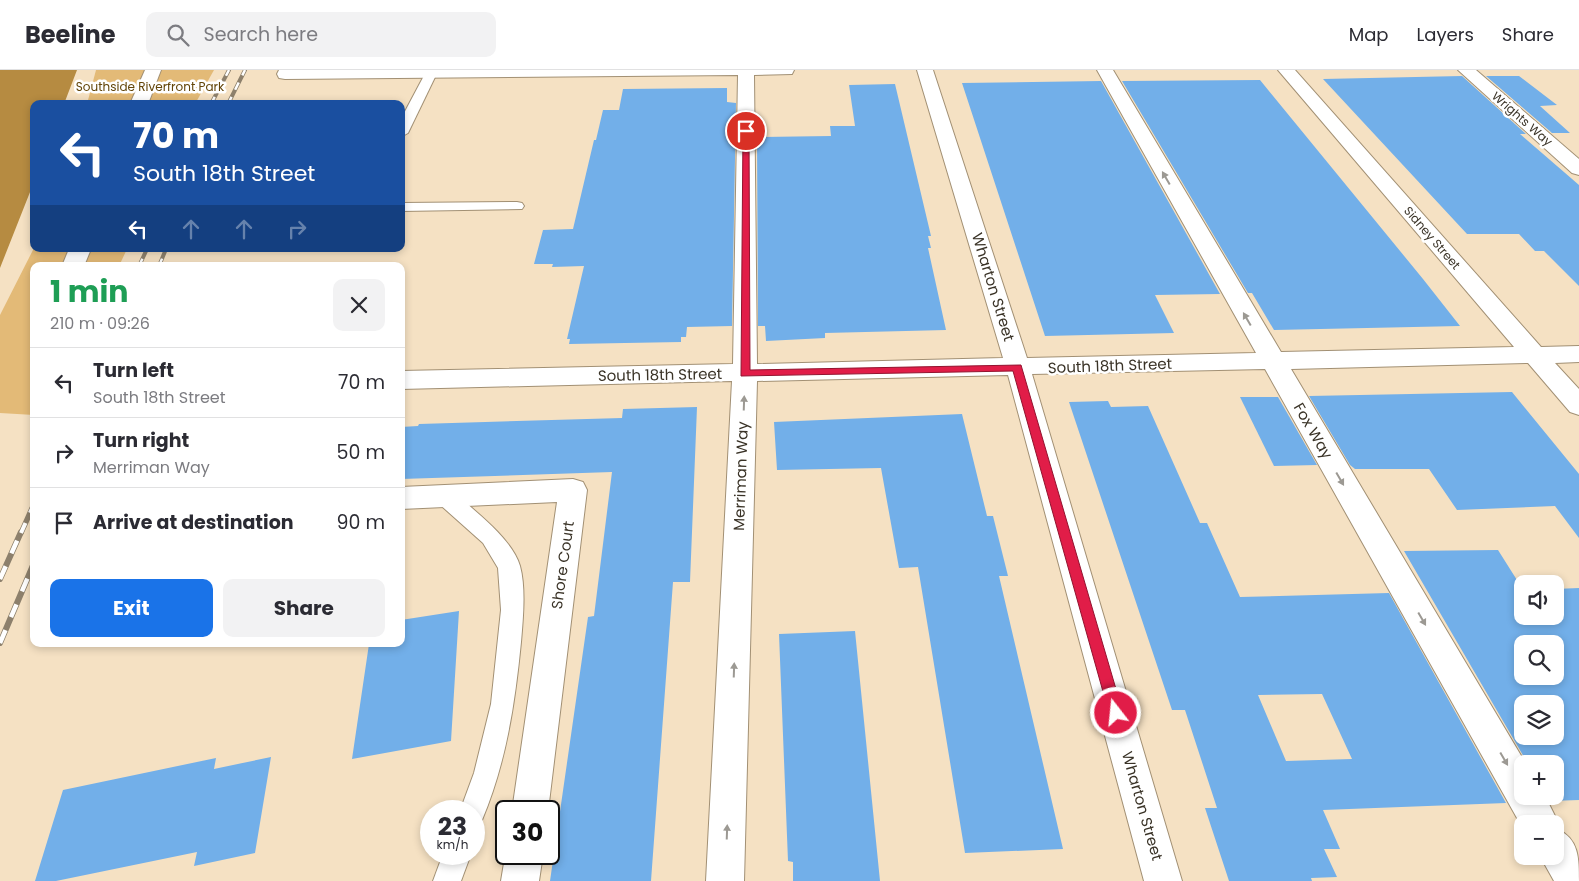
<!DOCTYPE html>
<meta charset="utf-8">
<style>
body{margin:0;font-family:Poppins,sans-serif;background:#f2f2f3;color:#2b2b33;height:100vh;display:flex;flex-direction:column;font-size:19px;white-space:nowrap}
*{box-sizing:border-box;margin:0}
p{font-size:16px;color:#7c7c81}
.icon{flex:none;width:28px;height:28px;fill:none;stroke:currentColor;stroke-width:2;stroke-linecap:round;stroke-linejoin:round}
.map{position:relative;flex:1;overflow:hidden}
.details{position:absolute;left:30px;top:192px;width:375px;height:385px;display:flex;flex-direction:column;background:#fff;border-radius:10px;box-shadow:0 2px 8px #0003}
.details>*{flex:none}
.top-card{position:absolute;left:30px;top:30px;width:375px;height:152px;border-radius:10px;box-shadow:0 2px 8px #0003;background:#1a4fa0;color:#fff;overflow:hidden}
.fabs{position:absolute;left:1514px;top:505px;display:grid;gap:10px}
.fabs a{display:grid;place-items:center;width:50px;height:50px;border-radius:10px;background:#fff;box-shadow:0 2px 8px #0003;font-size:25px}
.speed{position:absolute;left:420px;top:730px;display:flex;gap:10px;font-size:25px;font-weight:700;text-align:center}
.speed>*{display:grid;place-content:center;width:65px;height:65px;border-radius:50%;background:#fff;box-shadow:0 2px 8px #0003;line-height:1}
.speed small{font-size:12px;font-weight:400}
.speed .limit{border:2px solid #111;border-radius:8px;background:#fff;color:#111}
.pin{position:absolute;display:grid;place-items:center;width:42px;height:42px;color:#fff;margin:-21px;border:2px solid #fff;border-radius:50%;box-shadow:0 1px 5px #0007}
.me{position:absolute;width:55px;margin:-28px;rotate:344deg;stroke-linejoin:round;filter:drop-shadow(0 0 4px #0008)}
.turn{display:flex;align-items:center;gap:18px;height:105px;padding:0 20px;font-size:22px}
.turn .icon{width:65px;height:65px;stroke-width:2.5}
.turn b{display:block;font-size:35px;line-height:42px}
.lanes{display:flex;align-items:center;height:48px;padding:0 20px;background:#0003;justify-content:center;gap:25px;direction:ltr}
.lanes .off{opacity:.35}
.round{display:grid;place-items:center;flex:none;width:52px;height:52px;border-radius:10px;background:#f2f2f3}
.headline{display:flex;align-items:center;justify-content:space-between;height:85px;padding:0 20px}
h1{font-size:30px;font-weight:700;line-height:38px;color:#1e9e55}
.cta{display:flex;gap:10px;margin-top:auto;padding:10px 20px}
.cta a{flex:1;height:58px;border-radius:10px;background:#1a73e8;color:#fff;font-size:20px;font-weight:700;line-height:58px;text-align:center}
.cta a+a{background:#f2f2f3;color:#2b2b33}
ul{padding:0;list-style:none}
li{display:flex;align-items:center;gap:15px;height:70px;padding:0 20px;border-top:1px solid #e1e1e2}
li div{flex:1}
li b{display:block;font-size:19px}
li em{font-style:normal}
header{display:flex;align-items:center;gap:30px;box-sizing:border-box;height:70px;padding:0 25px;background:#fff;border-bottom:1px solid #e1e1e2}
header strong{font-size:24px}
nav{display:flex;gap:28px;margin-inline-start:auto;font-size:18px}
.search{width:350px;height:45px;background:#f2f2f3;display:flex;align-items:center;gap:12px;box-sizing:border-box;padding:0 18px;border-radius:10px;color:#7c7c81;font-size:19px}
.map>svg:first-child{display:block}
.green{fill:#e3ba77}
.water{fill:#b68b41}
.building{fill:#72afe9;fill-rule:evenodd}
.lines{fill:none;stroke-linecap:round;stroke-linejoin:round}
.service-casing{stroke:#a29074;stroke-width:2}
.minor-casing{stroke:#a29074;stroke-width:2}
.service{fill:#fff;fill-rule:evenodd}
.minor{fill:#fff;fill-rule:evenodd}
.rail-far2-casing{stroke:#8d806c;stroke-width:4}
.rail-far1-casing{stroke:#8d806c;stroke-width:5.5}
.rail-casing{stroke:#8d806c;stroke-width:6}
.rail-far2{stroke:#fff;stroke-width:2.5;stroke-dasharray:8;stroke-linecap:butt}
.rail-far1{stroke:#fff;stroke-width:4;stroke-dasharray:11;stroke-linecap:butt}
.rail{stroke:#fff;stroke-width:4.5;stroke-dasharray:14;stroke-linecap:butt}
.oneway{fill:#9c9993}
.route{fill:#e11d48;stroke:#92132f}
.labels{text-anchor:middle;stroke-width:5;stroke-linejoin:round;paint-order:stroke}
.far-park-label{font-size:12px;fill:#634509;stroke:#fff}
.far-street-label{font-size:12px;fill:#3a3327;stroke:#fff}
.street-label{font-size:15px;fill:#3a3327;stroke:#fff}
</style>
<header>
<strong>Beeline</strong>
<div class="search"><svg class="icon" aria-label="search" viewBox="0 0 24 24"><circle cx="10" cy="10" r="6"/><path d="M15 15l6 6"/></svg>Search here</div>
<nav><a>Map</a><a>Layers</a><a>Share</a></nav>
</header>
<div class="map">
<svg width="1579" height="811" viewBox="0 0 1579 811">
<rect width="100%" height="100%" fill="#f5e1c3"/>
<g class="green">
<polygon points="96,0 214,0 195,34 87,34"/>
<polygon points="34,178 127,179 119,196 34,196 34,345 0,343 0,245"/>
</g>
<polygon class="water" points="0,0 77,0 64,34 34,34 34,112 0,198"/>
<g class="building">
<polygon points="1462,6 1526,64 1520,64 1579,115 1579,216 1544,181 1535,181 1519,164 1467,164 1323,9"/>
<polygon points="1486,6 1519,6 1557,35 1540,36 1570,63 1552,63"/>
<polygon points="1260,10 1423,209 1460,256 1274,260 1252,223 1248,223 1122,11"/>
<polygon points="1101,11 1220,224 1155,225 1174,263 1045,266 962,13"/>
<polygon points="895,14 931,166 928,166 931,178 928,178 946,260 825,263 825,268 766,271 765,256 758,256 757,67 831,66 830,56 855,56 849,15"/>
<polygon points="727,18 727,32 736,33 732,256 687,257 686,267 681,267 681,272 569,274 570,269 567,269 584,196 552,197 553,194 534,194 543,160 573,159 594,70 596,70 603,40 619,40 623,19"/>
<polygon points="1512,322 1579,404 1579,468 1555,436 1457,440 1429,399 1355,399 1350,395 1309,326"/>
<polygon points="1240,327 1278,327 1317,395 1274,396"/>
<path d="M1108 331 1111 337 1148 336 1200 453H1207L1240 527 1389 523 1506 733 1323 740 1340 779H1324L1337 807 1311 808 1312 811H1229L1205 738H1217L1185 640H1172L1069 332ZM1322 624 1352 689 1286 691 1258 625Z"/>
<polygon points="697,337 690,512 673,512 651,811 550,811 588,547 594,546 612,402 401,409 401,357 418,356 419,354 622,348 623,339"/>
<polygon points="962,344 987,446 993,446 1008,506 999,506 1063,779 965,783 918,497 899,498 881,398 777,400 774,352"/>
<path d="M1498 480 1522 518V546H1555V519L1579 518V730L1550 731 1547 726H1555V694H1528L1404 481ZM1522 574H1555V606H1522ZM1522 634H1555V666H1522Z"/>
<polygon points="459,541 451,671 352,689 369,574 401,574 401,550"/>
<polygon points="855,561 880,811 793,811 793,792 788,791 779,564"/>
<polygon points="271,687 255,783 194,796 197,782 56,811 35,811 63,720 216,688 214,699"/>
</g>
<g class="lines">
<defs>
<g id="service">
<polygon points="427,0 434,0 437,3 408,63 401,67 401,49"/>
<polygon points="517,132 522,133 524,136 522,139 401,141 401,133"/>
<path d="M444 418 451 420C472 439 512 468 520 496 526 518 523 549 521 572 515 634 506 693 482 750L474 754V741H460L474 703 491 634 501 540 498 498 483 473 437 432 434 426 437 420Z"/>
<polygon points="443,784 471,784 461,811 433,811"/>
</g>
<g id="minor">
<polygon points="145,0 161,0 148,34 130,34"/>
<path d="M279 0H794L792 4 754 5 757 294 1003 288 917 0H933L1027 288 1256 283 1097 0H1113L1281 282 1514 277 1278 0H1295L1541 277 1579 276V292L1555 293 1579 319V345L1570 342 1528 293 1291 299 1526 694H1522V726H1545L1559 754 1557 759C1579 769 1579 788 1579 811H1554L1540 786H1555V754H1522V757L1265 299 1032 304 1182 811H1144L1008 305 757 311 744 811H706L732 311 401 319V301L733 294 738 5 285 9 279 8 277 4Z"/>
<polygon points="1458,0 1476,0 1579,89 1579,105 1572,103"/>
<polygon points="69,179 91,179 84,196 62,196"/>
<polygon points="573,409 583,412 587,420 548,741 512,741 557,432 401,439 401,417"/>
<polygon points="506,781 506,784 543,784 539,811 501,811"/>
</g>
</defs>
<use href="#service" class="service-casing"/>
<use href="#minor" class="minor-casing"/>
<use href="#service" class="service"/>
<use href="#minor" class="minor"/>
<defs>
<g id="rail-far2">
<polyline points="211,34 229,0"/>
<polyline points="228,34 245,0"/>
<polyline points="139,196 147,179"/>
<polyline points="159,196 166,179"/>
</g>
<polyline id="rail-far1" points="21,463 34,434"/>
<g id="rail">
<polyline points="0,509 21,462"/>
<polyline points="0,573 34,493"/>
</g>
</defs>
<use href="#rail-far2" class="rail-far2-casing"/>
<use href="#rail-far1" class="rail-far1-casing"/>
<use href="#rail" class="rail-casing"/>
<use href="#rail-far2" class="rail-far2"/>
<use href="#rail-far1" class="rail-far1"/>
<use href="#rail" class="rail"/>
</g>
<defs><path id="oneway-solid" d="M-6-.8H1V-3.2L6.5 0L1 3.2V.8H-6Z" transform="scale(1.25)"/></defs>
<g class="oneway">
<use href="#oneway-solid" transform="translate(1166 108) rotate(-120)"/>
<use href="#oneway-solid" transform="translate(1247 249) rotate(-120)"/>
<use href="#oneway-solid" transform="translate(744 333) rotate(-88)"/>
<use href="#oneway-solid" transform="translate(1340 409) rotate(60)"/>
<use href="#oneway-solid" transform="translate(1422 549) rotate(60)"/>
<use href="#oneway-solid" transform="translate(734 600) rotate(-88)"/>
<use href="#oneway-solid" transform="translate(1504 689) rotate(60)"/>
<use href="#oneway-solid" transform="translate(727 762) rotate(-88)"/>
</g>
<polygon class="route" points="743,59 749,61 750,300 1021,295 1123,643 1121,648 1116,650 1111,648 1109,643 1013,301 741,306"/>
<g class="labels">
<g class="far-park-label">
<text x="150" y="21">Southside Riverfront Park</text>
</g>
<g class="far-street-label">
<text transform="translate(1522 49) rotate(41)" y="4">Wrights Way</text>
<text transform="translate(1432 168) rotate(49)" y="4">Sidney Street</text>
</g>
<g class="street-label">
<text transform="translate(993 217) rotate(73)" y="5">Wharton Street</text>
<text transform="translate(1110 296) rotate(-2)" y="5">South 18th Street</text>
<text transform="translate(660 305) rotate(-1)" y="5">South 18th Street</text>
<text transform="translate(1313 361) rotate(60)" y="5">Fox Way</text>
<text transform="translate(741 406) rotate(-88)" y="5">Merriman Way</text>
<text transform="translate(563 495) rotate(-82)" y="5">Shore Court</text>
<text transform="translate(1142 736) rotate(74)" y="5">Wharton Street</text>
</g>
</g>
</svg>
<div class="fabs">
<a><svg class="icon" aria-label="sound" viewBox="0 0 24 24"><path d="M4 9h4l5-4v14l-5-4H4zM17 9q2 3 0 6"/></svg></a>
<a><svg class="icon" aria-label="search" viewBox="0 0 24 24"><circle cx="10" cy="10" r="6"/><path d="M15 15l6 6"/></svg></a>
<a><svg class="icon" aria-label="layers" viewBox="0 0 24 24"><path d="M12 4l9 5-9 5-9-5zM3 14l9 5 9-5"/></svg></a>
<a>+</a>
<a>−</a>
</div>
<div class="speed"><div>23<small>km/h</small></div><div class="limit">30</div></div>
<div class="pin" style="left:746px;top:61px;background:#d93025"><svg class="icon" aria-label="arrive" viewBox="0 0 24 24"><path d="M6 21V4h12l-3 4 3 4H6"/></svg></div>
<svg class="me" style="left:1116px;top:643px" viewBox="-20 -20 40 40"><circle r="17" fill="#e11d48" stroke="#fff" stroke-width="3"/><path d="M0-11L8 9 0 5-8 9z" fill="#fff"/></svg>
<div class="top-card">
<div class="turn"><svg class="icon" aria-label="left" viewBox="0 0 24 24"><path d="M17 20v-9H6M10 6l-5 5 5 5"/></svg><div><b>70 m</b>South 18th Street</div></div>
<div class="lanes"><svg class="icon" aria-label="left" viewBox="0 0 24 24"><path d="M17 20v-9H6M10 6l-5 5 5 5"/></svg><svg class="icon off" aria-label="ahead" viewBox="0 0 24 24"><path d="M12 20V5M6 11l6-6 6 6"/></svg><svg class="icon off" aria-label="ahead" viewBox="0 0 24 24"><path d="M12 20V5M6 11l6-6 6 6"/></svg><svg class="icon off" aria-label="right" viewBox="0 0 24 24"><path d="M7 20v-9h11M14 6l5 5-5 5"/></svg></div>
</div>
<section class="details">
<div class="headline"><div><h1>1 min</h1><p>210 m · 09:26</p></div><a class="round"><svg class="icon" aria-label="close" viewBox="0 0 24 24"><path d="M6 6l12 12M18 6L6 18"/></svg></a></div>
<ul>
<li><svg class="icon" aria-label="left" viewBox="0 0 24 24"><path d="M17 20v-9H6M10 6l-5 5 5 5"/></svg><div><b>Turn left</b><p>South 18th Street</p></div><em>70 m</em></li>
<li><svg class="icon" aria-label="right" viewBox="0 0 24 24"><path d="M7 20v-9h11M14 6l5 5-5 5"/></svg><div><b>Turn right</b><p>Merriman Way</p></div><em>50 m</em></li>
<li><svg class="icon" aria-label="arrive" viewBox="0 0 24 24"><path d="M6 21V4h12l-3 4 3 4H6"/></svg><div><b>Arrive at destination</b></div><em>90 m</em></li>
</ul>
<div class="cta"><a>Exit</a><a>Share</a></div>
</section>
</div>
